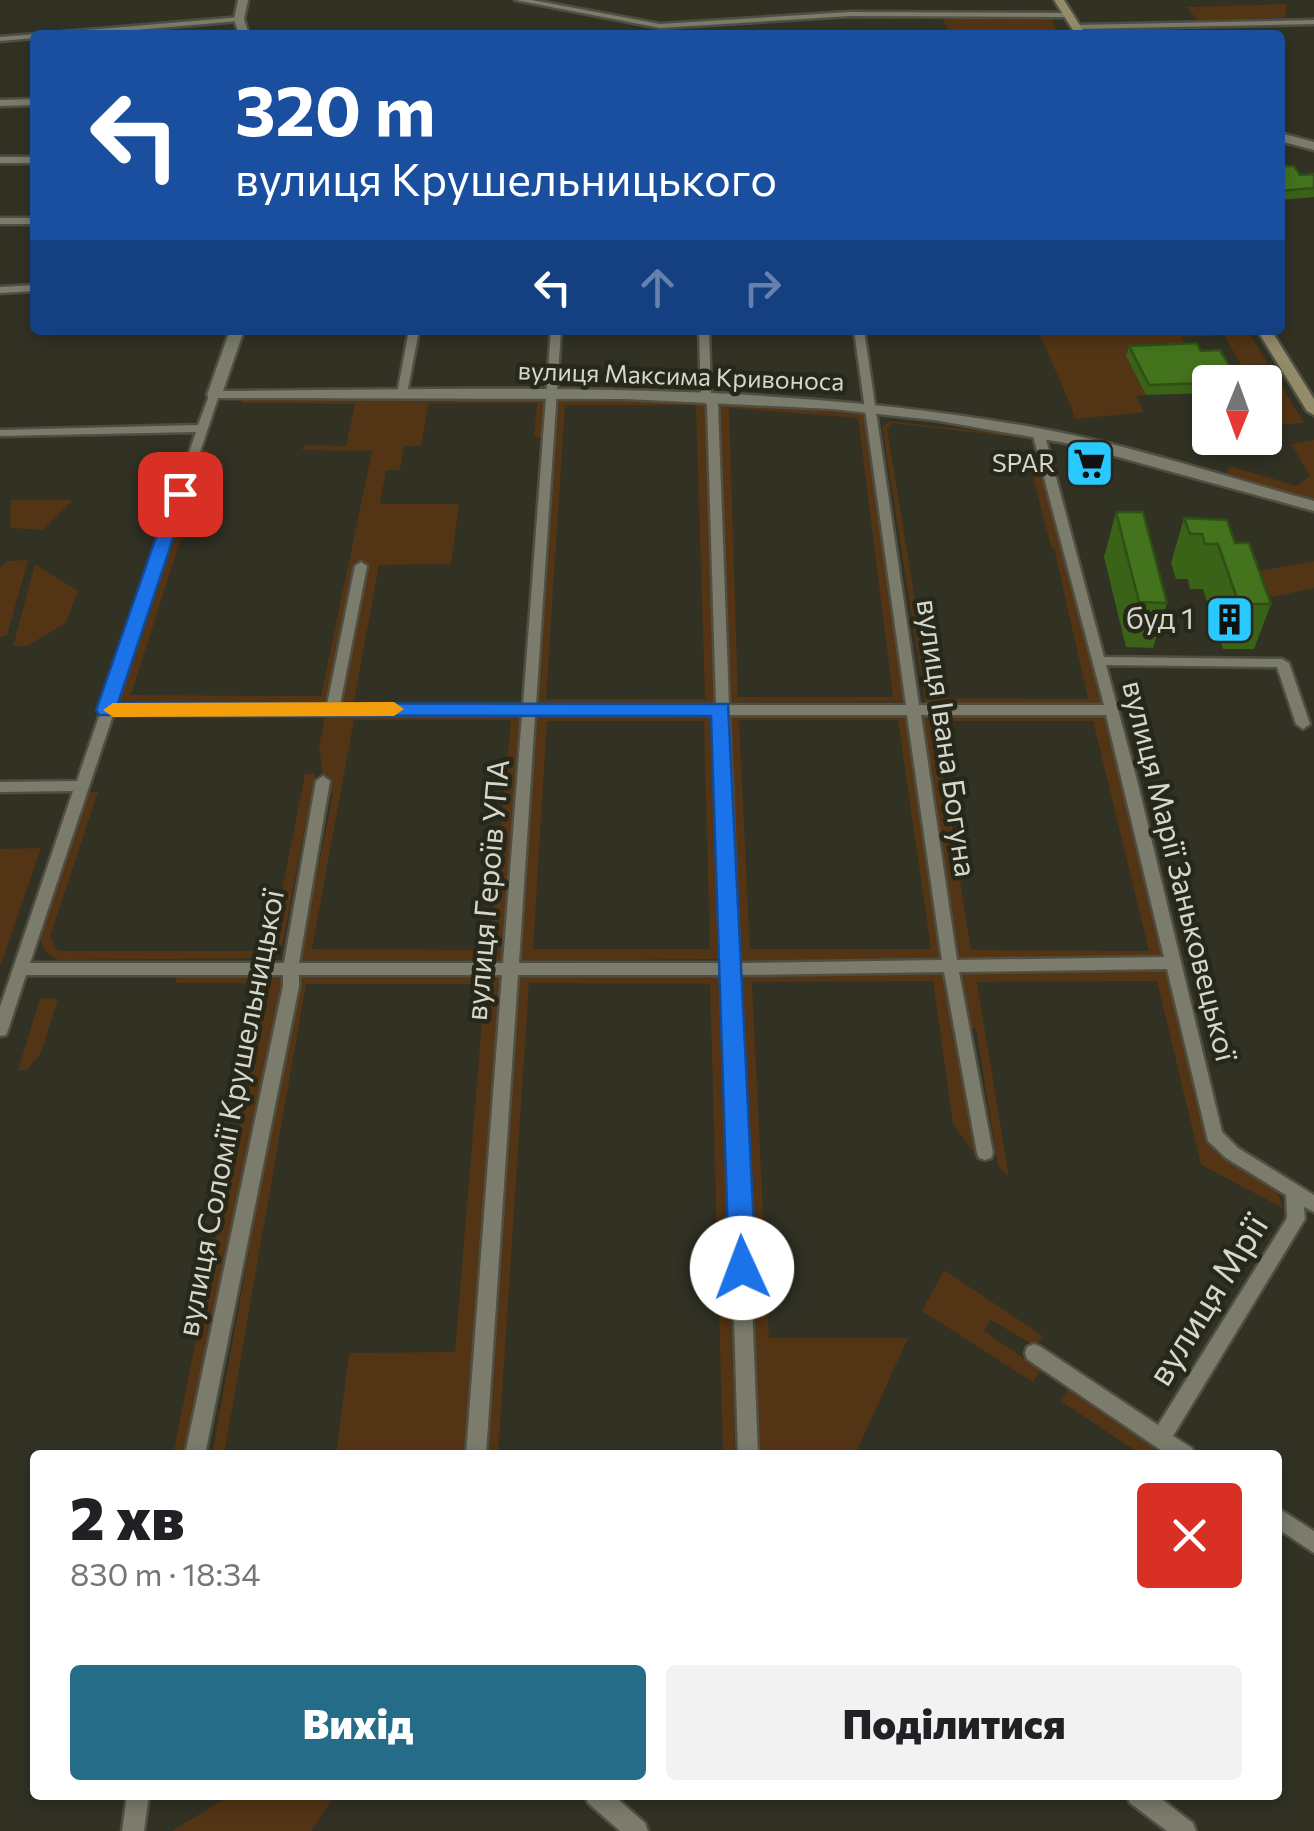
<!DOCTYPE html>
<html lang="uk">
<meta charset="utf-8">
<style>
body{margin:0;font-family:Commissioner,sans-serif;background:#f2f2f2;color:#202124;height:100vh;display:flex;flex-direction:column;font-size:38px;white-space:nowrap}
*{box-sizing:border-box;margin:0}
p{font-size:32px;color:#757577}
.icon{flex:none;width:55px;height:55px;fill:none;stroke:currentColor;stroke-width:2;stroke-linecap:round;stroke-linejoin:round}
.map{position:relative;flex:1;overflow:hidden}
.details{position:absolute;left:30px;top:1450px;width:1252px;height:350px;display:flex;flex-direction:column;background:#fff;border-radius:10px;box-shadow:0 5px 15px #0003}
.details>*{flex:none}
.top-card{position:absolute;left:30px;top:30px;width:1255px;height:305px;border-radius:10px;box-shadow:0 5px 15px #0003;background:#1a4fa0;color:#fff;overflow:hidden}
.needle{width:65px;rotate:181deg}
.fabs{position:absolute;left:1192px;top:365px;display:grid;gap:20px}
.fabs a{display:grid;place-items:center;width:90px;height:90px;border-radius:10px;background:#fff;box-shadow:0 5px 15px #0003;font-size:50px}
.pin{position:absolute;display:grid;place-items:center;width:85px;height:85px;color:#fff;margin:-42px;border-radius:20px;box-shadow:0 5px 15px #0006}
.me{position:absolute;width:110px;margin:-55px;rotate:358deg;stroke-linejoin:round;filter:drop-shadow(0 0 8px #0008)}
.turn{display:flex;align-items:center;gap:35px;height:210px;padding:0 40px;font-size:45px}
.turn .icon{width:130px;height:130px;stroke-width:2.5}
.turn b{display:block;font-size:70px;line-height:85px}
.lanes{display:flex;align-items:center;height:95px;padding:0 40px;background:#0003;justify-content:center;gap:50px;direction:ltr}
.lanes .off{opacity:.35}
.round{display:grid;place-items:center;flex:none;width:105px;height:105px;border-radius:10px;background:#f2f2f2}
.headline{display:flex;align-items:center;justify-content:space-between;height:170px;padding:0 40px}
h1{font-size:60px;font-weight:800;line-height:75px}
.button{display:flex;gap:20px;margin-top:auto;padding:20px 40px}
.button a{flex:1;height:115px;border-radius:10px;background:#246c87;color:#fff;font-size:40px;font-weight:800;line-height:115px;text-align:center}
.button a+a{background:#f2f2f2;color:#202124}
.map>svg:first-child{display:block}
.green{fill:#533415;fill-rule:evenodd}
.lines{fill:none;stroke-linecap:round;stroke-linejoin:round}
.minor-casing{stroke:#4e4e42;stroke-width:5}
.tertiary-casing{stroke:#4e4e42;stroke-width:5}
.secondary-casing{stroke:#4e4e42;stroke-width:5}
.minor{fill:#7b7c6c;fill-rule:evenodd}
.tertiary{fill:#7b7c6c;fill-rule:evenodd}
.secondary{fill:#938b69;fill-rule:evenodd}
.wall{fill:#3a6318}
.building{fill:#43731c;stroke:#2f5014;stroke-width:2.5}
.route{fill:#1a73e8;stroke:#114b97;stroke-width:2.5}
.slow{fill:#f59e0b}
.labels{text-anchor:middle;stroke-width:9;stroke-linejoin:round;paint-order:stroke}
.far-street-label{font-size:25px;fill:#d5d6cd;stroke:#27281a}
.far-poi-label{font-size:25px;fill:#d5d6cd;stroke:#27281a;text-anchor:end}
.poi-label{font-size:30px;fill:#d5d6cd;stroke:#27281a;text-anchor:end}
.street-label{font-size:30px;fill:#d5d6cd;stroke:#27281a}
.near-street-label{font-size:35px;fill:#d5d6cd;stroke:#27281a}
</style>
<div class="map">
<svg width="1314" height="1831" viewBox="0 0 1314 1831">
<rect width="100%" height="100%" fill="#313124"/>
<g class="green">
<polygon points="1287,4 1285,18 1197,20 1187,7"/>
<polygon points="942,17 1051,18 1060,35 950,35"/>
<polygon points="1038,330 1247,330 1268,364 1241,365 1224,335 1182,337 1185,344 1127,357 1146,395 1136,396 1144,412 1077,419 1072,417 1074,414"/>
<polygon points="1264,382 1279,382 1304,423 1276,425 1265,401 1273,412 1265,398"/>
<polygon points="243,399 544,400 542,437 534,437 537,403 429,403 421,446 404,446 400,470 386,470 380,504 459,504 451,564 379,565 354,701 338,702 365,562 357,563 326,705 116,706 201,450 209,450 131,695 321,696 372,451 302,450 304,445 346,446 355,404 241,403"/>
<path d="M559 400H705L716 706H537ZM565 405H696L705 699H546Z"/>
<path d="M717 402 866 415 905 701 729 702ZM729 408 858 418 893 697H738Z"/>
<path d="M890 421 1023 436 1033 474 1044 475 1101 703 926 705 882 427ZM892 423 1023 438 1051 547 1054 548 1088 699 931 698 887 428Z"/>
<polygon points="1314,440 1314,502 1224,477 1230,466 1296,486 1310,476 1291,444"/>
<polygon points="11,500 70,500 72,501 43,530 10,528"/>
<polygon points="28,560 7,636 0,637 0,567 7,561"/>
<polygon points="1314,561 1314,588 1272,597 1248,573"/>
<polygon points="35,564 78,591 66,623 27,646 13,646"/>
<path d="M326 712 523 714 503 960H300L333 793H325L319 746ZM354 720H511L490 950 312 949Z"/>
<path d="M714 713 723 959 518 961 537 714ZM547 721H704L710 949H533Z"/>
<path d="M731 713 907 714 941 960 739 963ZM739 720H898L931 949H750Z"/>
<path d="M921 713 1103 714 1165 959 957 958ZM935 721H1093L1149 951 971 950Z"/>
<polygon points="305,774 315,774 282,948 273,958 58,960 46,952 40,940 86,792 98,792 50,937 58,951 270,951"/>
<polygon points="41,848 0,967 0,849"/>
<polygon points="1168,967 1211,1147 1275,1185 1283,1208 1201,1165 1157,981 977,982 1009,1177 998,1166 976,1028 967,1028 957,969"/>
<polygon points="945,970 974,1153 953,1124 933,981 752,982 769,1338 908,1338 855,1455 755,1455 740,973"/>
<polygon points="299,973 502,973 464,1455 336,1455 349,1353 455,1352 485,984 306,984 224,1455 212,1455"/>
<polygon points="177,974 283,975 188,1455 173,1455 267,983 176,983"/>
<polygon points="514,974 724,974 735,1455 723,1455 710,984 529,983 498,1455 484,1455"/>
<polygon points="40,998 58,999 41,1053 27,1070 18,1070"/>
<polygon points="944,1270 1043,1336 1035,1346 991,1320 984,1331 1041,1370 1033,1382 922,1311"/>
<polygon points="1069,1389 1163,1452 1161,1455 1142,1455 1061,1401"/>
<polygon points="231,1795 335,1795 311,1831 172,1831"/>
</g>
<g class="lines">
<defs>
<g id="minor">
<polygon points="515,0 532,0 660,24 850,12 1068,13 1072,15 1068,17 850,16 660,28"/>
<polygon points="242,17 242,21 239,21 79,35 46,35 50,33"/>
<polygon points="1314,20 1314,24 1076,29 1072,27 1076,25"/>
<polygon points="38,34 35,35 35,38 0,41 0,37"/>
<polygon points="35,99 35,105 0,106 0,100"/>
<rect x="0" y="157" width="35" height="6"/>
<rect x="0" y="218" width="35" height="6"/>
<polygon points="35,285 35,291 0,293 0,287"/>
<polygon points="409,330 419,330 407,394 402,397 397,394"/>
<path d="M551 330H561L536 705H716L707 405 701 398 699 330H709L711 397 718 404 729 705H906L854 330H864L919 705H1104L1032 432 1038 429 1044 432 1104 657 1282 659 1289 663 1310 724 1303 729 1296 724 1277 667 1106 665 1138 784 1222 1132 1238 1148 1314 1195V1212L1304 1207 1305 1219 1302 1224 1173 1436 1192 1448 1195 1455H1168L1027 1359 1025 1353 1027 1347 1034 1344 1041 1347 1158 1425 1287 1218 1286 1195 1226 1158 1208 1141 1167 969 959 972 993 1153 991 1158 985 1160 979 1158 977 1153 944 972 739 975 758 1455H738L724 975H518L486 1455H466L502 975H299V986L205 1455H185L283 986V975H26L8 1030 6 1035 0 1036V1007L73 791 0 792V782L77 781 196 432 0 436V430L198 425 210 393 219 395 116 705H327L355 566 361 562 367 566 340 705H523ZM113 715H522L503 963H299L330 781 323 776 316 781 284 963H30ZM535 715H716L723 963H519ZM729 715H907L942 960 739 963ZM921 715H1106L1164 957 957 960Z"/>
<polygon points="1278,1508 1314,1531 1314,1553 1278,1529"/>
<polygon points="127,1795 149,1795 144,1831 122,1831"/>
<polygon points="585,1795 613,1795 645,1823 648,1831 620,1831 588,1803"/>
<polygon points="1127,1795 1156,1795 1193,1823 1196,1831 1167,1831 1130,1803"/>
</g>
<g id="tertiary">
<polygon points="238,0 248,0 244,19 249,35 239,35 234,19"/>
<polygon points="1280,133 1314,142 1314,150 1280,141"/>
<path d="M230 330H244L223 391C494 389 768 379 1037 428 1131 445 1222 476 1314 501V511L1071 444 934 420 832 409 626 399 209 398 207 395Z"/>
</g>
<g id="secondary">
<polygon points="1054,0 1064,0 1086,35 1076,35"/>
<polygon points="1257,330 1271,330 1314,399 1314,415 1307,411"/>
</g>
</defs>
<use href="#minor" class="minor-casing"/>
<use href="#tertiary" class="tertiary-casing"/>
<use href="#secondary" class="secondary-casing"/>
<use href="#minor" class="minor"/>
<use href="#tertiary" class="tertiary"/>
<use href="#secondary" class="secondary"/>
</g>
<g class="wall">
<polygon points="1280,166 1300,175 1314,174 1314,197 1280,200"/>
<polygon points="1129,346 1210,382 1210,393 1146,395 1126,356"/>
<polygon points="1210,403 1210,438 1265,438 1265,409 1276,428 1269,449 1229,454 1212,447 1200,427 1206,406 1209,406"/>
<polygon points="1116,512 1167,603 1153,648 1126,647 1104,557"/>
<polygon points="1184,518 1235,543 1271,604 1254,649 1223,649 1203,589 1190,589 1188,579 1176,579 1171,563"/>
</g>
<g class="building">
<polygon points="1280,166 1294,166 1300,175 1314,174 1314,188 1280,191"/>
<polygon points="1197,343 1201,351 1220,350 1239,382 1149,385 1129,346"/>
<polygon points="1265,409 1276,428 1265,430"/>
<polygon points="1116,512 1143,512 1167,603 1139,602"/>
<polygon points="1184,518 1227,520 1235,543 1249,543 1271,604 1239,604 1218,544 1205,544 1202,534 1190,534"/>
</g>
<polygon class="route" points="180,489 188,494 118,703 728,704 756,1268 752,1277 742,1280 733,1277 729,1268 711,716 99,715 96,710 171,494"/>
<polygon class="slow" points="394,702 404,709 394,716 113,717 103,710 113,703"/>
<defs>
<symbol id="supermarket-square" viewBox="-11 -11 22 22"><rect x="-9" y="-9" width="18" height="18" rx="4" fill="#29c8ff" stroke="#27281a"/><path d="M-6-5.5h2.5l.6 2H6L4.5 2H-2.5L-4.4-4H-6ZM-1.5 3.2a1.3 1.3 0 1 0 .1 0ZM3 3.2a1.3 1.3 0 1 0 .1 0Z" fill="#111"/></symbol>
<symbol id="building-square" viewBox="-11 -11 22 22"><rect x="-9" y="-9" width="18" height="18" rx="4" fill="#29c8ff" stroke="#27281a"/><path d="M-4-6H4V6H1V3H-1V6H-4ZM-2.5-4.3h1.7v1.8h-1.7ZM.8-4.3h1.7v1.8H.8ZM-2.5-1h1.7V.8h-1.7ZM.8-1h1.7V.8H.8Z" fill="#111"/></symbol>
</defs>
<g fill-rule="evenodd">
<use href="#supermarket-square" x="1062" y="436" width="55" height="55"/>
<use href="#building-square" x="1202" y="592" width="55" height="55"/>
</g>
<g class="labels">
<g class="far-street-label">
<text transform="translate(681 376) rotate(2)" y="9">вулиця Максима Кривоноса</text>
</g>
<g class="far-poi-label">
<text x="1055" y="472">SPAR</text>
</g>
<g class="poi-label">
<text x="1194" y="629">буд 1</text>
</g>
<g class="street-label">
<text transform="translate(946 738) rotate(82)" y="10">вулиця Івана Богуна</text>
<text transform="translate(1179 871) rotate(76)" y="10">вулиця Марії Заньковецької</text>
<text transform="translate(488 890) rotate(-85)" y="10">вулиця Героїв УПА</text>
<text transform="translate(231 1113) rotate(-79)" y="10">вулиця Соломії Крушельницької</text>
</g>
<g class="near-street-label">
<text transform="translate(1208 1300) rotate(-58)" y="12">вулиця Мрії</text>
</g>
</g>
</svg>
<div class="fabs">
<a><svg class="needle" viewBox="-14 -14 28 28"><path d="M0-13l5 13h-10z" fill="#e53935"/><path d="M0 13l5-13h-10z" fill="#757577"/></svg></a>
</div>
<div class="pin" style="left:180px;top:494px;background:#d93025"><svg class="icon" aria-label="arrive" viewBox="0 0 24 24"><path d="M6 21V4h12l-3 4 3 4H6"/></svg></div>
<svg class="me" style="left:742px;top:1268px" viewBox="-20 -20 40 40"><circle r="19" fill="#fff"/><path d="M0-13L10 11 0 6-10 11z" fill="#1a73e8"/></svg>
<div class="top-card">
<div class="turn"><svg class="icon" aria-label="left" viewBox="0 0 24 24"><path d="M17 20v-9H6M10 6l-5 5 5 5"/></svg><div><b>320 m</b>вулиця Крушельницького</div></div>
<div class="lanes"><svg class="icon" aria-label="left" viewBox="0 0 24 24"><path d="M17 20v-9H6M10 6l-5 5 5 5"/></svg><svg class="icon off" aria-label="ahead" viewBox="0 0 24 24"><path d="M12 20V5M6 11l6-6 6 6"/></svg><svg class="icon off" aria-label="right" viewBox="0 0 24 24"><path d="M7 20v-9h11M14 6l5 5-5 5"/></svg></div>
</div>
<section class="details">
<div class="headline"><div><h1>2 хв</h1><p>830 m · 18:34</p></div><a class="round" style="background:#d93025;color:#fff"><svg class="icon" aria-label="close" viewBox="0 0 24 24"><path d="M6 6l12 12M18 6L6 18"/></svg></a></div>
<div class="button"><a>Вихід</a><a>Поділитися</a></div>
</section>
</div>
